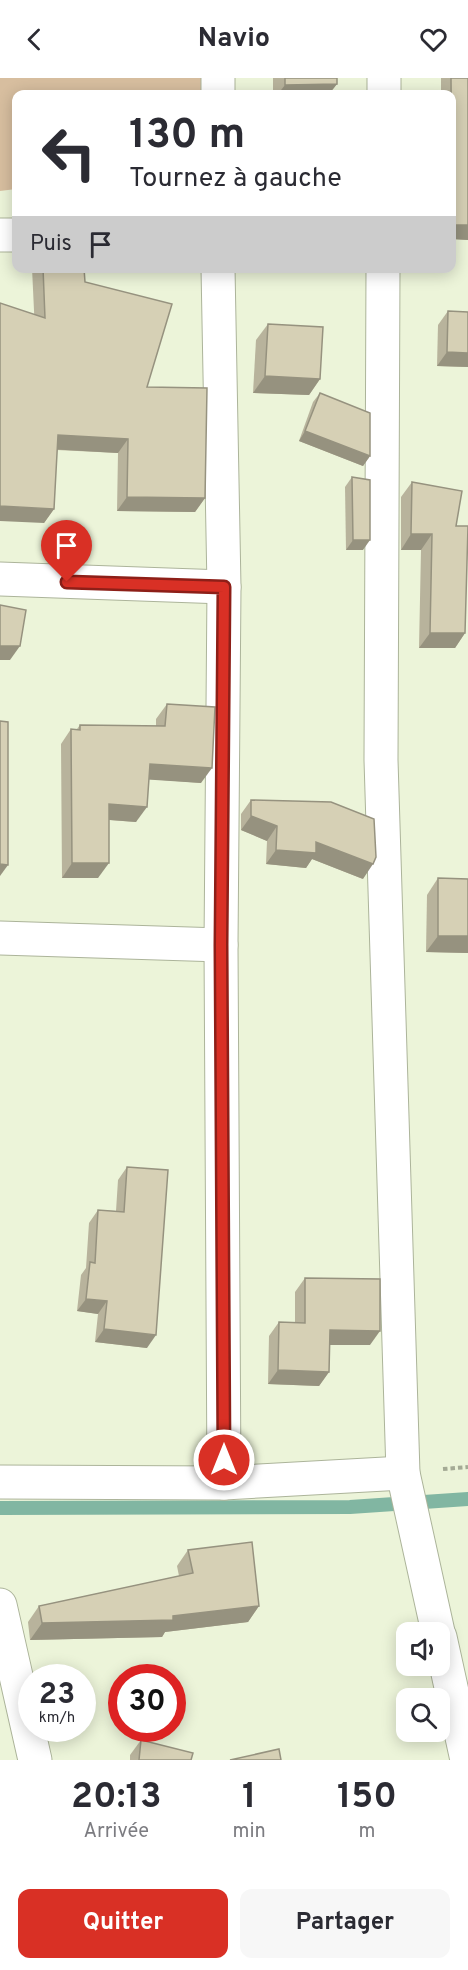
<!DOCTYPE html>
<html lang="fr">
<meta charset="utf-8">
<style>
body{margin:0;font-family:Overpass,sans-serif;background:#f7f7f7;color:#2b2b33;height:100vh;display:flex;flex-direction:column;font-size:22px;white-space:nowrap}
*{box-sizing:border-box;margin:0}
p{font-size:20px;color:#7c7c81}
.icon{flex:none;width:33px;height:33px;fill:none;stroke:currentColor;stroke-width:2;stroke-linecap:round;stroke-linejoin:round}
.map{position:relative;height:1682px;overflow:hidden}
.panel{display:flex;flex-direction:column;background:#fff;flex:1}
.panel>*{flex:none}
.banner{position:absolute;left:12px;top:12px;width:444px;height:183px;border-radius:12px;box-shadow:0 3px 15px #0003;background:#fff;color:#2b2b33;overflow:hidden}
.controls{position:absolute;left:396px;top:1544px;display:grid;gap:12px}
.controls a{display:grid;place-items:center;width:54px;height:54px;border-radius:12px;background:#fff;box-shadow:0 3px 15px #0003;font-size:30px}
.speed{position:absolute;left:18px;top:1586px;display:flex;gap:12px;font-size:30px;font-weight:700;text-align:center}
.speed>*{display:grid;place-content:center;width:78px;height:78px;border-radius:50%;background:#fff;box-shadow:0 3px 15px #0003;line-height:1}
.speed small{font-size:15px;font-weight:400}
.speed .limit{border:9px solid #d22;background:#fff;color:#111}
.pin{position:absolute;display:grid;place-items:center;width:51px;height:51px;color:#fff;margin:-62px -26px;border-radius:50% 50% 50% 0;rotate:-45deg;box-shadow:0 0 6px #0007}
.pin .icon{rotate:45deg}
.me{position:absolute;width:66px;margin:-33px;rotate:0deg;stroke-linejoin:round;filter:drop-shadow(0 0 4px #0008)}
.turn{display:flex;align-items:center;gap:21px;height:126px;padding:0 18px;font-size:27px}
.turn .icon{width:78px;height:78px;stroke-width:2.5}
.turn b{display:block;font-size:42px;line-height:51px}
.then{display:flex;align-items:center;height:57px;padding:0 18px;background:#0003;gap:12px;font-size:22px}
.eta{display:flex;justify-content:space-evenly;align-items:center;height:102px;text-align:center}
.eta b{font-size:36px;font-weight:700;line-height:42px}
.cta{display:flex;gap:12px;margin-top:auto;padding:12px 18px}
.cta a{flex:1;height:69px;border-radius:12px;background:#d93025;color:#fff;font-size:24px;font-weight:700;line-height:69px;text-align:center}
.cta a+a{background:#f7f7f7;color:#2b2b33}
header{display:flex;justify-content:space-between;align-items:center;height:78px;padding:0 18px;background:#fff;font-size:27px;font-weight:700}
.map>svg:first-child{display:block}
.green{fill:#d7be9f}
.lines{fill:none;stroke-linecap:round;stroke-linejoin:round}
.stream{stroke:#81b6a2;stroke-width:14}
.minor-casing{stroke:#acb49a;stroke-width:35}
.path{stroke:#a4aa95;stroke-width:4;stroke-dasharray:4.5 3;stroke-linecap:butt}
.minor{stroke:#fff;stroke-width:33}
.wall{fill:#b8b39c}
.shaded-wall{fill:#96927f}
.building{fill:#d6d0b5;stroke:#96927f;stroke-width:1.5}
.route-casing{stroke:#8d1f18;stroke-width:15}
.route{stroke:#d93025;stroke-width:10}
</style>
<header><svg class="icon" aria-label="back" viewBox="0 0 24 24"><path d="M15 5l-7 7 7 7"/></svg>Navio<svg class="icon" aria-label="heart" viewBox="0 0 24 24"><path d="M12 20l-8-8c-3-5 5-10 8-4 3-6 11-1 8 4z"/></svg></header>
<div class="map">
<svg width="468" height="1682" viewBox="0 0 468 1682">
<rect width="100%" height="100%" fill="#ecf4d9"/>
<polygon class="green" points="0,0 206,0 202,16 16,16 16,111 0,113"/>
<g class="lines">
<polyline class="stream" points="0,1430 350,1429 468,1421"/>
<defs>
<g id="minor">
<polyline points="218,16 218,0"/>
<polyline points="384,16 384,0"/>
<polyline points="0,157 16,157"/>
<polyline points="218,190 224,509 221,867 224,1405"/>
<polyline points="383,190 381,682 403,1395 438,1554"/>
<polyline points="0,501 224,509"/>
<polyline points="0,860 221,867"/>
<polyline points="0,1404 224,1405 403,1395"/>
<polyline points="0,1527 35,1682"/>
<polyline points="440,1559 467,1682"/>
</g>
</defs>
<use href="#minor" class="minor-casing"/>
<polyline class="path" points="443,1391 468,1389"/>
<use href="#minor" class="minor"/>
</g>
<g class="wall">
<polygon points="273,0 337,0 337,6 329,16 273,16"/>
<polygon points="441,0 468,0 468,162 452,161 452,16 441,16"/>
<polygon points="32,190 84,190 85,204 147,309 205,420 195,434 117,433 118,375 57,372 54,431 44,445"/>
<polygon points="448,233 468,289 437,288 438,247"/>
<polygon points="268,246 320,301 309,317 253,315 256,262"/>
<polygon points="320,315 370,378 363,388 299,363 313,324"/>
<polygon points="352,399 363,472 346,472 345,409"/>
<polygon points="412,404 456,448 465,555 455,570 419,570 421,472 401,472 401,419"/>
<polygon points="167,626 201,705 149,701 136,744 109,742 98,800 62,800 61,666 71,651 77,651 80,647 156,648 156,641"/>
<polygon points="251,722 363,801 312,781 306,790 266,786 267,763 241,752 241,736"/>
<polygon points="438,800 468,801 468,875 426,874 427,817"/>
<polygon points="127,1089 147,1270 95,1264 98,1236 77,1233 81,1197 86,1190 89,1145 98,1132 116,1133 118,1102"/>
<polygon points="305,1200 370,1267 329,1267 329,1294 319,1308 268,1306 269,1258 279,1244 295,1244 295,1214"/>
<polygon points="188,1472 259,1528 248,1544 165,1554 162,1559 30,1562 28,1544 39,1528 179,1498 177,1488"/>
<polygon points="141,1662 191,1682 130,1682 130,1677"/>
</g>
<g class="shaded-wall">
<polygon points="337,6 329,16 278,16 285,7"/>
<polygon points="452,147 468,147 468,162 452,161"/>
<polygon points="447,274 468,275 468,289 437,288"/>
<polygon points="265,298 320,301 309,317 253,315"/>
<polygon points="305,353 370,378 363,388 299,363"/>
<polygon points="58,357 128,361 118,375 48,371"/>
<polygon points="127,419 205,420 195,434 117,433"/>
<polygon points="0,428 54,431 44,445 0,443"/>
<polygon points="411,456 432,456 421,472 401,472"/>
<polygon points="353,462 370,462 363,472 346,472"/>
<polygon points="430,555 465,555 455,570 419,570"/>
<polygon points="0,568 20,568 10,582 0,582"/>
<polygon points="150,686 212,690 201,705 140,701"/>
<polygon points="109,726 147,729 136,744 98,741"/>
<polygon points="251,738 277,748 267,763 241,752"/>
<polygon points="316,764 373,786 363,801 312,781 306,790 266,786 276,772"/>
<polygon points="72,785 109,785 98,800 62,800"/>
<polygon points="0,786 8,787 0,798"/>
<polygon points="438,858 468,858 468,875 426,874"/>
<polygon points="86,1221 107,1223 98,1236 77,1233"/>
<polygon points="104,1251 156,1257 147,1270 95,1264"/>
<polygon points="330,1252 380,1253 370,1267 320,1267"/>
<polygon points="278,1292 329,1294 319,1308 268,1306"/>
<polygon points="259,1528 248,1544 165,1554 162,1559 30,1562 42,1545 173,1538"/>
</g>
<g class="building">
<polygon points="285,0 337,0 337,6 285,7"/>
<polygon points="451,0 468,0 468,147 452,147"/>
<polygon points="43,190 84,190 85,204 172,226 147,309 207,310 205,420 127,419 128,361 58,357 54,431 0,428 0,225 45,240"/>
<polygon points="448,233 468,234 468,275 447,274"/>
<polygon points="268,246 323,249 320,301 265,298"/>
<polygon points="320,315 370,335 370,378 305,353"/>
<polygon points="352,399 370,402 370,462 353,462"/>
<polygon points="412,404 462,413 456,448 468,448 465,555 430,555 432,456 411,456"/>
<polygon points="0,527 26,532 20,568 0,568"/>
<polygon points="167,626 215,629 212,690 150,686 147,729 109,726 109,785 72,785 71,651 80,652 80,647 165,648"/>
<polygon points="0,643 8,644 8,787 0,786"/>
<polygon points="251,722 331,724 374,741 376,779 373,786 316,764 316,775 276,772 277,748 251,738"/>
<polygon points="438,800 468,801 468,858 438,858"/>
<polygon points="127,1089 168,1092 156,1257 104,1251 107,1223 86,1221 90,1184 95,1185 98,1132 124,1134"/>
<polygon points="305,1200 380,1201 380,1253 330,1252 329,1294 278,1292 279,1244 305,1245"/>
<polygon points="252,1464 259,1528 173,1538 173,1542 42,1545 39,1528 193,1495 188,1472"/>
<polygon points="141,1662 193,1675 191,1682 139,1682"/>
<polygon points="279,1671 281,1682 230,1682"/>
</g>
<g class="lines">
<defs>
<polyline id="route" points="67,504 224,509 221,867 224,1382"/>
</defs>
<use href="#route" class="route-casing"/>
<use href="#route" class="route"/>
</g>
</svg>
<div class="controls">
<a><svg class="icon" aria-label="sound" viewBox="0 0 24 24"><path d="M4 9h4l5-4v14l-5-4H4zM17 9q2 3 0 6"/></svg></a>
<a><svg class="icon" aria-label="search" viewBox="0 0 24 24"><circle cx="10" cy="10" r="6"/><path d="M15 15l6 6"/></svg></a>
</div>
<div class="speed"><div>23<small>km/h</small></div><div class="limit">30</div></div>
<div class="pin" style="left:67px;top:504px;background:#d93025"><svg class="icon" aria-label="arrive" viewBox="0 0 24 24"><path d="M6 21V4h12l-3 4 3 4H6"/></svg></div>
<svg class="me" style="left:224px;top:1382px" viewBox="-20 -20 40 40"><circle r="17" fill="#d93025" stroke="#fff" stroke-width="3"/><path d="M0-11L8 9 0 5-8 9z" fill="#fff"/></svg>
<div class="banner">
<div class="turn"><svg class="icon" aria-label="left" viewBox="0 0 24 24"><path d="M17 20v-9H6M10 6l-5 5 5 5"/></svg><div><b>130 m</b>Tournez à gauche</div></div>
<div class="then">Puis<svg class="icon" aria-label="arrive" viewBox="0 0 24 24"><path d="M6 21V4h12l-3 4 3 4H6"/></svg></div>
</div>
</div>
<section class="panel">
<div class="eta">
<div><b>20:13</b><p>Arrivée</p></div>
<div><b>1</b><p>min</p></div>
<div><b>150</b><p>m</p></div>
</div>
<div class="cta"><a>Quitter</a><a>Partager</a></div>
</section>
